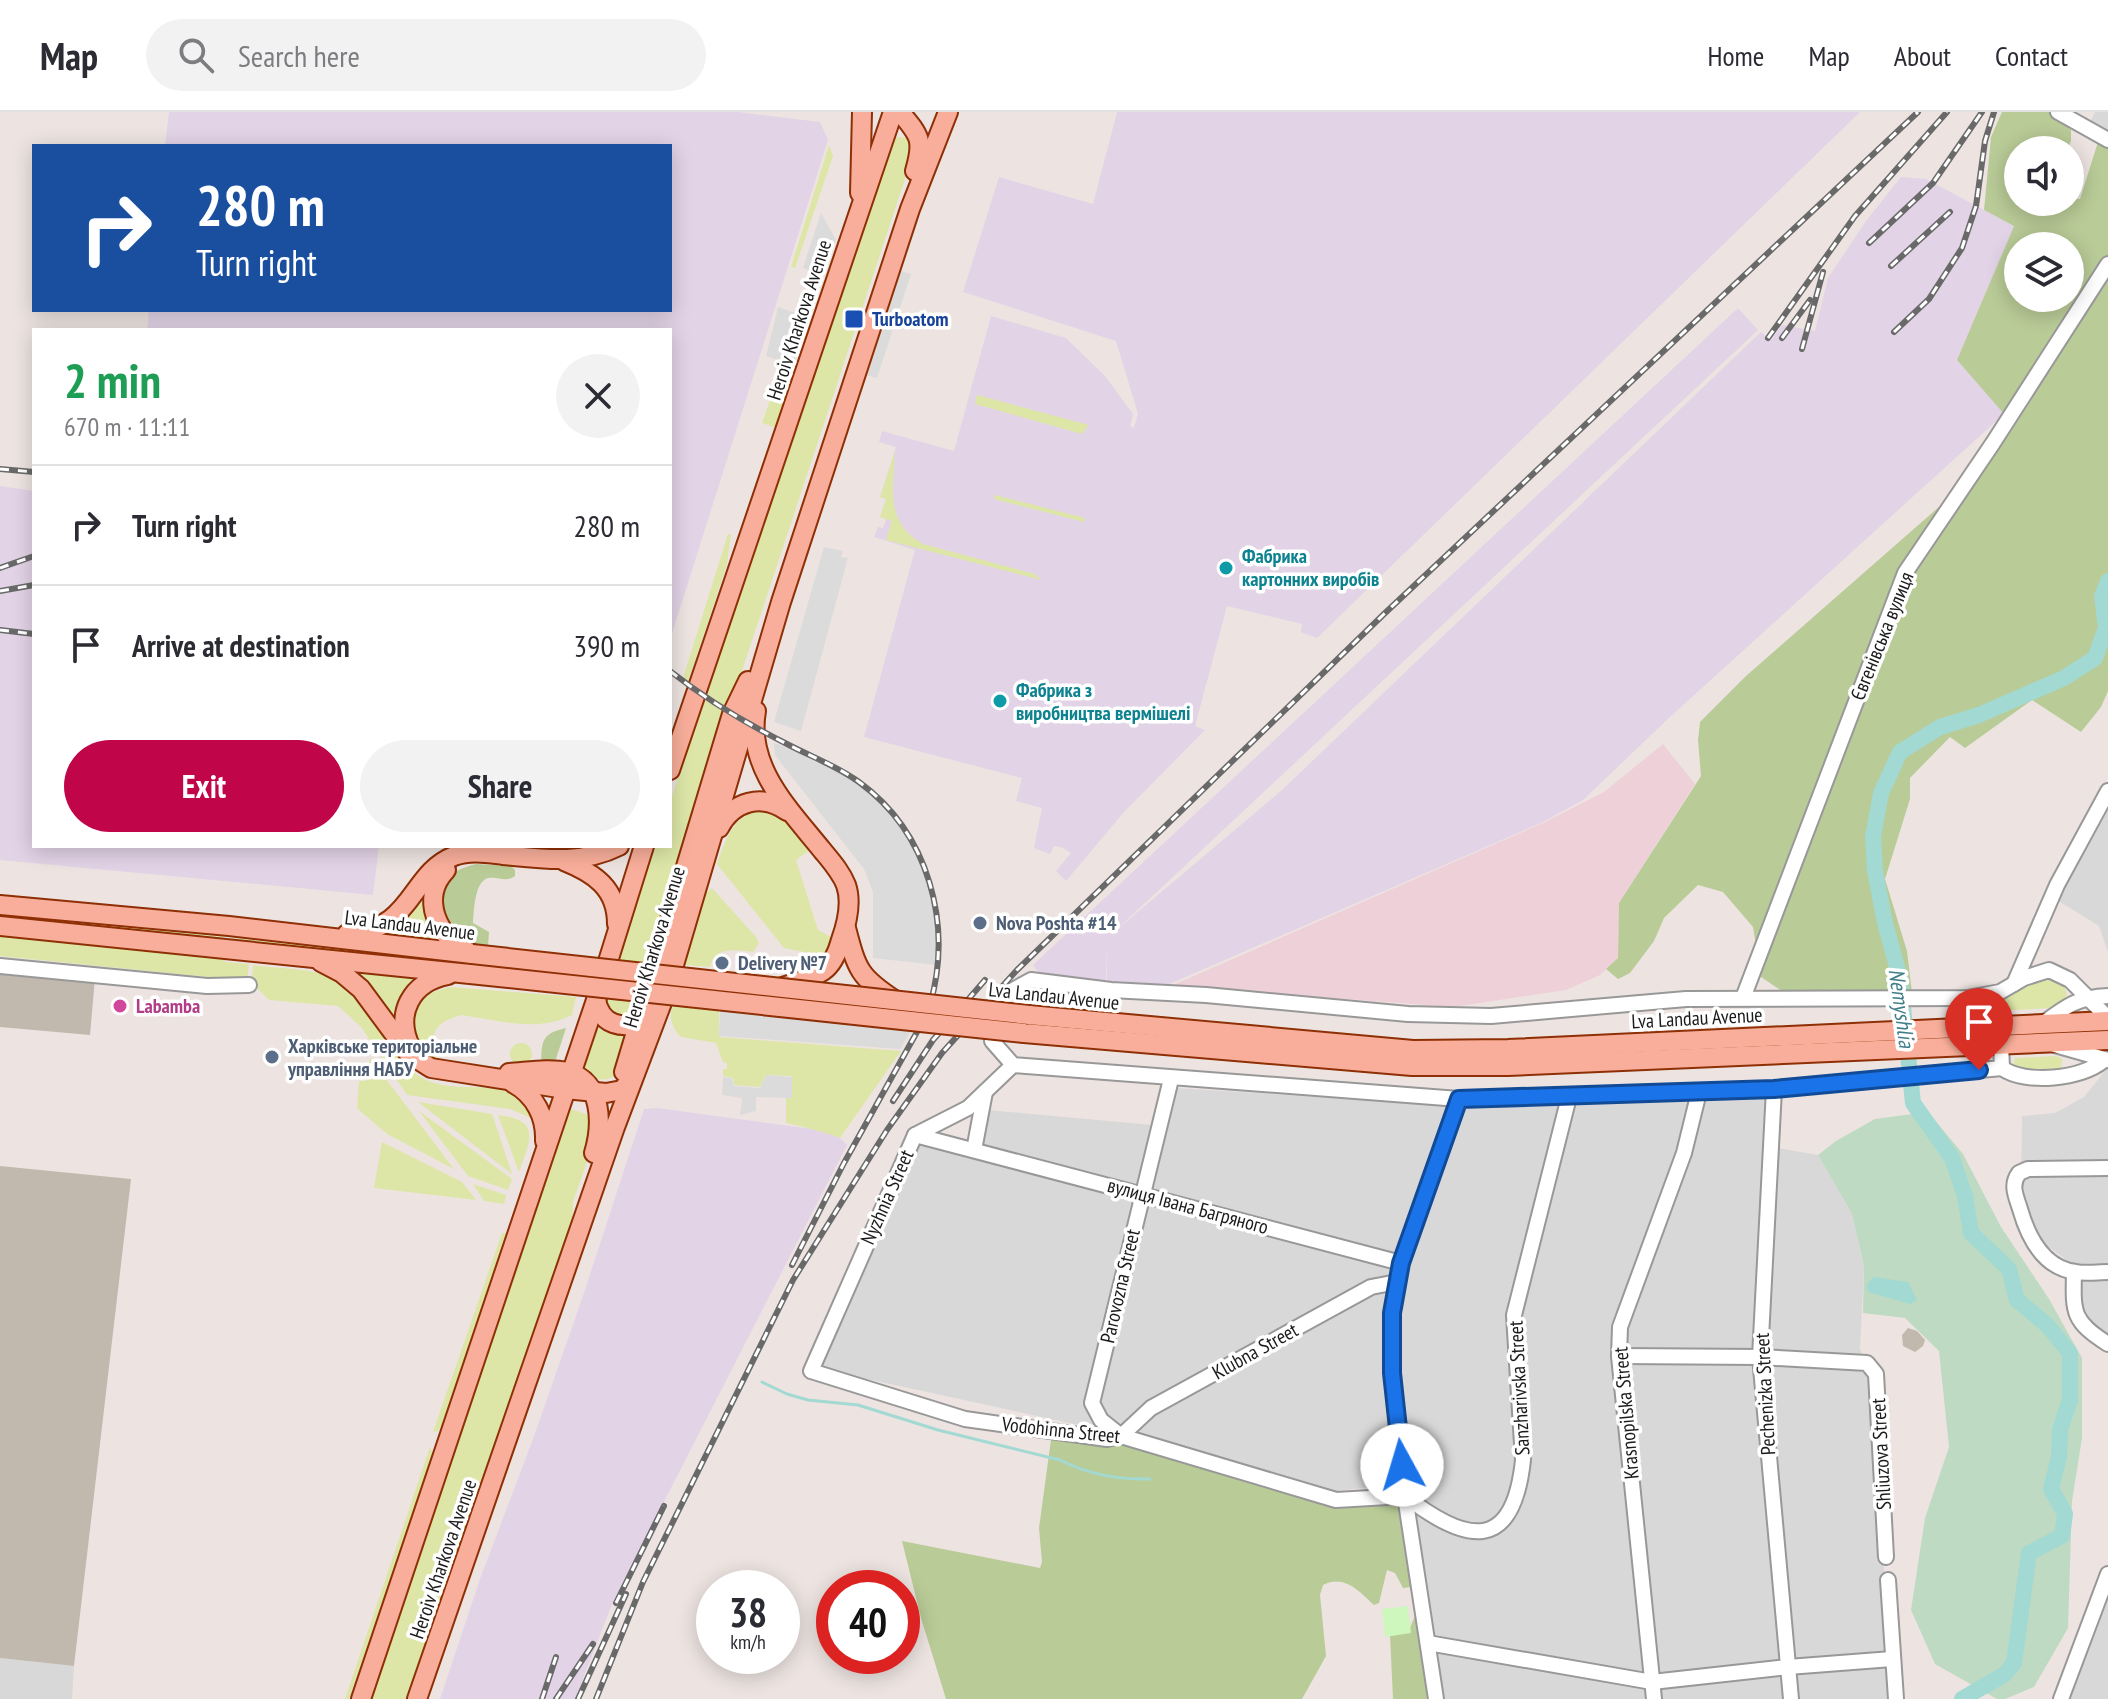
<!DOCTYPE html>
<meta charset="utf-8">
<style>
body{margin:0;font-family:"PT Sans Narrow",sans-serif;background:#f2f2f3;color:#2b2b33;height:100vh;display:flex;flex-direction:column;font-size:30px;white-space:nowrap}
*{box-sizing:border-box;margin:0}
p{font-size:26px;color:#7c7c81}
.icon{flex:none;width:44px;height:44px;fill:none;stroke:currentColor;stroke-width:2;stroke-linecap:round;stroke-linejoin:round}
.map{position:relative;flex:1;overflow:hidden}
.panel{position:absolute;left:32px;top:216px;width:640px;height:520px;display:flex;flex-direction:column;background:#fff;border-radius:0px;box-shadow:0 4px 20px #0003}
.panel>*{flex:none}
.banner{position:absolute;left:32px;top:32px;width:640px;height:168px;border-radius:0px;box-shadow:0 4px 20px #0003;background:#1a4fa0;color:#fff;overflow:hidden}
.tools{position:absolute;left:2004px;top:24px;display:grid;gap:16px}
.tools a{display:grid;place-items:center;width:80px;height:80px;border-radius:50%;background:#fff;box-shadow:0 4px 20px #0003;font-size:40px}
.speed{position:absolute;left:696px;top:1458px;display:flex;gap:16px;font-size:40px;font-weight:700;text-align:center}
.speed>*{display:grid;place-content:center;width:104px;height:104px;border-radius:50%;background:#fff;box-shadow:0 4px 20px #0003;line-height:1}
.speed small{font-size:20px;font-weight:400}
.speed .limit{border:12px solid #d22;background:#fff;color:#111}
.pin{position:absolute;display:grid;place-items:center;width:68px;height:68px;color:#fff;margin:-82px -34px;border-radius:50% 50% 50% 0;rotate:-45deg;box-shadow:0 0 8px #0007}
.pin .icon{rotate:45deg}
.me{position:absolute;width:88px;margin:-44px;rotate:354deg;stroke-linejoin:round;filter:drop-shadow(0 0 6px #0008)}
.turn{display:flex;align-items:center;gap:28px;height:168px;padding:0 32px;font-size:36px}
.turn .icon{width:104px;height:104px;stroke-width:2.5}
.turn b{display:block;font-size:56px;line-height:68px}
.round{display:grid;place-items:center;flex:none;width:84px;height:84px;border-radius:42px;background:#f2f2f3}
.headline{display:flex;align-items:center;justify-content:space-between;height:136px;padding:0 32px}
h1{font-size:48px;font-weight:800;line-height:60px;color:#1e9e55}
.button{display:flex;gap:16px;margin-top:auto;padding:16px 32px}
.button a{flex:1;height:92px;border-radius:48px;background:#c00649;color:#fff;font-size:32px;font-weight:800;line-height:92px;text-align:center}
.button a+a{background:#f2f2f3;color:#2b2b33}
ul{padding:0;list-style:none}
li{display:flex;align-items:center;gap:24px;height:120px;padding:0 32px;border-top:2px solid #e1e1e2}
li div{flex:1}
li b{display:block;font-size:30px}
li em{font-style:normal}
header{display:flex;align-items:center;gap:48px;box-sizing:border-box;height:112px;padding:0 40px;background:#fff;border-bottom:2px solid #e1e1e2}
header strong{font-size:38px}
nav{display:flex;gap:44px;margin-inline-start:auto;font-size:28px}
.search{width:560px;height:72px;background:#f2f2f3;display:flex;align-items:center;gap:20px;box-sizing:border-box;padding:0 28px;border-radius:44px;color:#7c7c81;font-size:30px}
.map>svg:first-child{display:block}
.residential{fill:#d9d8d9}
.commercial{fill:#eed0d9}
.industrial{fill:#e2d3e6}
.construction{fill:#c1b9ad}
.grass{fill:#dde6a7}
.forest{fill:#b9cb97;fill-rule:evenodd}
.wetland{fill:#bedac3}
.park{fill:#cef7bd}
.parking{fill:#dbdbdb}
.water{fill:#a2d9d2}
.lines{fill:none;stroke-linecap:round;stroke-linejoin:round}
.stream{stroke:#a2d9d2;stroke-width:3}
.river{stroke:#a2d9d2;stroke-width:16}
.minor-casing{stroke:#989898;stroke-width:18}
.major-casing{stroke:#8e2f05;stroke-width:22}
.minor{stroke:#fff;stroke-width:14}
.major{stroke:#f8ae9a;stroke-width:18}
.rail-casing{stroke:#696969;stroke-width:6}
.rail{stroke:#fff;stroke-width:3;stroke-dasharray:9;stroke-linecap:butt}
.major-bridge-casing{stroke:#8e2f05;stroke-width:22;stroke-linecap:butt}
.major-bridge{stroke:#f8ae9a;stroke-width:18}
.route-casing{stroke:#114b97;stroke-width:20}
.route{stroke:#1a73e8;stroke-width:14}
.transit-dot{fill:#1a4fb4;stroke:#fff;stroke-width:3}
.culture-dot{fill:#0f9aa8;stroke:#fff;stroke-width:3}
.service-dot{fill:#5c6f8a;stroke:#fff;stroke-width:3}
.hotel-dot{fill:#d1479c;stroke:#fff;stroke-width:3}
.labels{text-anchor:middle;stroke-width:7;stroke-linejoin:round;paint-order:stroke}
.transit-label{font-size:20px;font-weight:bold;fill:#164399;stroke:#fff;text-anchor:start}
.street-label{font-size:20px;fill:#1b1b1b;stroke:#fff}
.culture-label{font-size:20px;font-weight:bold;fill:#0d838f;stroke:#fff;text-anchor:start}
.service-label{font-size:20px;font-weight:bold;fill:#4e5e75;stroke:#fff;text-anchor:start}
.hotel-label{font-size:20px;font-weight:bold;fill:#b23c85;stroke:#fff;text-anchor:start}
.water-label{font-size:22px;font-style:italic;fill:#407f89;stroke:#fff}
</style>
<header>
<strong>Map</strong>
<div class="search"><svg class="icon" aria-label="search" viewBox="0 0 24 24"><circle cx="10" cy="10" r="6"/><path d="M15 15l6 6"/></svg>Search here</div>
<nav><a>Home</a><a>Map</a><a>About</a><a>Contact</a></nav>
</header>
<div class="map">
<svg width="2108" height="1587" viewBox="0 0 2108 1587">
<rect width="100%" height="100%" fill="#ede4e1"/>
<g class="residential">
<polygon points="2095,0 2108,0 2108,21 2090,10"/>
<polygon points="2108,691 2108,840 2099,814 2057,788"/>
<polygon points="2108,955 2108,1224 2082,1207 2078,1156 2037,1127 2021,1077 2022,1004 2055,1001 2084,985"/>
<polygon points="1176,976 1463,994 1767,981 1766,1034 1818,1043 1852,1102 1864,1154 1860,1237 1872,1266 1892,1587 1443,1587 1409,1371 1336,1379 1143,1327 821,1257 918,1029 973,1045 987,998 1164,1014"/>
<polygon points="2108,1478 2108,1587 2063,1587"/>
<polygon points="0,1546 74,1554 72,1587 0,1587"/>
</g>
<polygon class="commercial" points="1663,632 1695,672 1619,791 1618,846 1600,863 1566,878 1453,895 1171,874 1543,711 1604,680"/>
<g class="industrial">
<polygon points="169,0 738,0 820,10 828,28 670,528 670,218 147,218 149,198 670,198 670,34 165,34"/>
<polygon points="1117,0 1860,0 1317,526 1301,520 1302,512 1227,494 1195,614 1205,618 1124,700 1066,769 1056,759 1071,741 1061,735 1054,734 1050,742 1034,736 1042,696 1016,689 1022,666 864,625 915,438 874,425 878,415 883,416 886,407 880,405 886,387 880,385 896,335 879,330 882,319 954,339 991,204 1066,226 1105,264 1133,302 1130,314 1134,316 1138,302 1116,229 963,180 999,65 1093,92"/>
<polygon points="1901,65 1926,67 2014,114 1957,248 2004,302 1671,604 1583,688 1541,711 1167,873 1107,870 1106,827 1106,871 1042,865 1033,853 1738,196 1758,218 1114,820 1281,679 1761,220 1771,228 1782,213 1815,219 1828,166 1866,109"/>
<polygon points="0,374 34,379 34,734 379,734 373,783 0,748"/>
<polygon points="657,996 820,1018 840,1026 847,1033 614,1487 575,1587 440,1587 480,1467 533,1327 583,1184 644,997"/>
</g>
<g class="construction">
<polygon points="0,856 95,866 90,923 0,915"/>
<polygon points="0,1054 131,1067 74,1554 0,1546"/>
<polygon points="1908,1216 1917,1219 1925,1228 1923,1234 1915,1240 1903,1234 1902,1223"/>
</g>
<g class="grass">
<path d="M897 25 908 26 913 29 912 46 729 598 637 891C630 903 623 905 610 902L604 890 605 885 655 734H670V690L888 36Z"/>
<polygon points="829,33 833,44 795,156 791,155"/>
<polygon points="778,265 792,270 777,316 762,311"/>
<polygon points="977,283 1089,313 1082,322 975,292"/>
<path d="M895 339C893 377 885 411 923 432L1035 462 1041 468 886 428 892 409 880 405 886 387 880 385Z"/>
<polygon points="995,383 1085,406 1084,410 994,387"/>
<polygon points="728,422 731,422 727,452 688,570 683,566"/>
<path d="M763 698 782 704 810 738 796 748 818 818 831 825 832 830 824 844 784 836 717 752C726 728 733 701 763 698Z"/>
<path d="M712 776 756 825 759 831 753 840C735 838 715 834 710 855L684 853 703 784Z"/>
<polygon points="425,781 440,829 382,825 378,821"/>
<polygon points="0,800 225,825 225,829 0,805"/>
<polygon points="0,818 225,843 225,850 249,852 247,869 0,844"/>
<polygon points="232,826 438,846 438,850 231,830"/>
<path d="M253 853C280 857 319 855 343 871 377 894 392 957 431 970 475 984 514 958 536 1013L529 1005 510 997 407 983 361 915 338 894 269 888 252 871Z"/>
<polygon points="355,859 418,865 395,910 354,861"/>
<path d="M2045 864 2063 871 2067 883 2064 890 2054 896 1973 900V892C2002 890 2021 877 2045 864Z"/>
<path d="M450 875 576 885 572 903C537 921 498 908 461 903 443 909 434 913 432 932L439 940 435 949C424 945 418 939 415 927 406 893 417 883 450 875Z"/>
<path d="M673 893 719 898V925L901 939 840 1026C822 1019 804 1015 786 1011V986H792V964L766 963 760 975 734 973 733 966 723 964V957H727V951L723 950 716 931 681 925C672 916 668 905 673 893Z"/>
<path d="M594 914 611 922H629L616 964C602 971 587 968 582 951Z"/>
<circle cx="521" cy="942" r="11"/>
<polygon points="2056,944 2062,947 2061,957 2025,961 2013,954 2015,946"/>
<polygon points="370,946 454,1057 387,1022 357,996 359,969 366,969"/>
<polygon points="418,990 492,1002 512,1062"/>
<polygon points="568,996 595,1005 588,1047 573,1090 572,1109 408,1587 367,1587"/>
<polygon points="419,999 512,1067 508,1078 468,1064"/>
<path d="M498 1003C542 1008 530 1028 519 1060Z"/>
<polygon points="382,1030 462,1070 476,1088 374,1076"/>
<polygon points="473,1072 506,1083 504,1092 484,1089"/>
<polygon points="502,1121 506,1121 443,1311 438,1319 433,1320"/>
<polygon points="430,1335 433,1343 349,1587 345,1587"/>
</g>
<g class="forest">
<path d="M2002 0H2050L2071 18V29L2067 38H2018V90H2070V86L2080 87 2098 30 2104 26 2108 28V579L2101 595 2081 620 2032 588 1965 636 1950 625 1910 666V687L1885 767 1907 839 1912 881 1782 879 1761 865 1753 815 1723 780 1698 773 1664 806 1654 829 1630 861 1618 867 1606 857 1618 846 1619 791 1701 664 1698 628 1700 610 1746 564 1964 373 2004 302 1957 248 2014 114 1984 98 1991 25ZM2018 134H2070V186H2018Z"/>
<path d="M476 752 511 754 515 758V764C505 771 499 764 488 766 474 770 474 800 473 811L489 820 488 834C462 833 453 819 439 799 442 770 445 760 476 752Z"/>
<path d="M566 916 553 956 541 957C542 931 539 922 566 916Z"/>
<path d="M1057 1326 1107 1327 1336 1388 1405 1384 1418 1469 1411 1475 1403 1476 1395 1461 1387 1458 1379 1491 1374 1493C1359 1479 1344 1462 1323 1473L1320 1483 1326 1544 1302 1587H946L921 1506 902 1429 1040 1456 1042 1450 1039 1416 1051 1328Z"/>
<polygon points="1418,1503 1436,1587 1393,1587 1390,1523 1409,1518 1415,1504"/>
</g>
<polygon class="wetland" points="1928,1000 1963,1042 2001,1115 2049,1187 2082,1246 2082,1326 2072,1389 2068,1516 2034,1575 2005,1587 1997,1587 1935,1552 1911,1498 1925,1406 1949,1335 1939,1239 1905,1206 1863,1201 1864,1154 1852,1102 1818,1043 1836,1029 1875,1007"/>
<polygon class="park" points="1408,1494 1411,1521 1385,1525 1382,1497"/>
<g class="parking">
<polygon points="821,101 836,128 820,162 803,156"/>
<polygon points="901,159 911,162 877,266 867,263"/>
<polygon points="814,167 820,169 794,253 766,244 778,195 802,203"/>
<polygon points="824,435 843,439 841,445 848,446 801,619 774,610"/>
<polygon points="774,631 811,644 862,671 885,692 903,714 919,740 931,768 938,799 940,836 936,853 873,846 873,780 864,757 775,643"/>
<polygon points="720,898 914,914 900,937 719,924"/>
<polygon points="766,963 792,965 792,986 756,985 756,999 740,1003 742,986 722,983 723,965 732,966 734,974 760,976"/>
</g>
<polygon class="water" points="1873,1165 1908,1170 1917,1188 1910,1192 1868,1180 1867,1173"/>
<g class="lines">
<path class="stream" d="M762 1270 787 1282 808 1288 858 1293 938 1318 1060 1348C1087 1362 1120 1368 1150 1367"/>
<polyline class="river" points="1962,1587 2005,1562 2014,1551 2029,1441 2062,1424 2065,1402 2051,1377 2059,1345 2060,1317 2070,1288 2070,1241 2047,1213 2017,1188 2009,1157 1971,1121 1965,1084 1952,1046 1913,991 1900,866 1885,811 1875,759 1873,725 1881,681 1900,640 1940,615 1979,603 2064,566 2095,546 2106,516 2102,484 2108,469"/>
<defs>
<g id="minor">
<polyline points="2058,0 2108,28"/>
<polyline points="0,854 207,874 249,873"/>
<polyline points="2014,872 2057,773 2108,679"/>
<polyline points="1743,886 1905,461 1993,331 2108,152"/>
<polyline points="1968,886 1971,917"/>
<path d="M2041 913C2065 895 2077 885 2108 884"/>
<polyline points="2001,933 2002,956 1774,977 1459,987 1013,953 992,929 992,908 996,894 1004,883 1031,868 1111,878 1206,883 1408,902 1491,904 1686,887 1968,886 2000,880 2024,866 2049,858 2070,868 2108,906"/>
<polyline points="2055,933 2108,948"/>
<path d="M1013 953 968 996 915 1023 811 1259 965 1307 1107 1327 1121 1324 1336 1388 1405 1384C1467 1432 1513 1441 1523 1348L1514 1203 1569 985"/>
<path d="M2002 956C2025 973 2083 967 2104 948"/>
<polyline points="1171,967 1092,1291 1101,1308 1121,1324 1151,1296 1371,1175 1397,1170"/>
<polyline points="1774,977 1760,1245 1791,1587"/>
<polyline points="915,1023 1401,1151"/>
<polyline points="974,1038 985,980"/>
<path d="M2108 1056 2028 1057 2019 1061C2010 1073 2016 1084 2020 1097 2028 1125 2043 1156 2076 1160 2086 1162 2098 1160 2108 1160"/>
<path d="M2074 1160C2073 1201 2072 1209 2108 1232"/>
<polyline points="1619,1244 1760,1245 1867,1251 1876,1262 1886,1445"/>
<polyline points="1888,1468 1896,1587"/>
<polyline points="1428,1531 1652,1570 1788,1555 1892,1547"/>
<polyline points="1436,1587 1405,1384 1392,1261 1392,1201 1401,1151 1459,987"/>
<polyline points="1654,1587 1619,1244 1620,1215 1684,1041 1699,980"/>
<polyline points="2061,1587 2108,1462"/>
</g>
<g id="major">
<path d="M900 0C920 24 924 28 915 59"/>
<polyline points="860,81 862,0"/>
<path d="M756 599C746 655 789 697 822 738 831 749 841 760 846 773 852 790 847 811 841 828 838 839 833 852 823 859 810 868 792 871 777 877"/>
<polyline points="670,658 893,0"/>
<path d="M719 716C733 689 762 681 787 699"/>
<path d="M564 749C594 761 617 776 617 812"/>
<path d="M446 758C419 786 438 827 470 841"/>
<polyline points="0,793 229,814 472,842"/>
<polyline points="0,814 470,862"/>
<path d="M846 816C857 858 859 865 896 889"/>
<path d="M347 822C414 818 409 762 454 744 470 738 487 741 503 743 544 747 581 753 619 734"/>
<polyline points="321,850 342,861 361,877 409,942 431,956 565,977 606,981 622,978 631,968"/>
<path d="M596 888C601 914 622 917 645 910"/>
<polyline points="1029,903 1413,938 1508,937 2108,909"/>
<polyline points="1024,921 1412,954 1508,954 2108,928"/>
<path d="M411 936C394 902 411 870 448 863"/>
<polyline points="624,960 732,602 748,569"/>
<path d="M509 961C527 960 549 956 567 960 604 969 602 1014 594 1041"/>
<path d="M513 971C535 983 546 1005 545 1029"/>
<polyline points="361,1587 596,888 644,734"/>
<polyline points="417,1587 615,1015 666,880 781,490 910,97 948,0"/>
</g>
</defs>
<use href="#minor" class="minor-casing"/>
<use href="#major" class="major-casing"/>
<use href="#minor" class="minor"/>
<use href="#major" class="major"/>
<defs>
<g id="rail">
<polyline points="1869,131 1933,71 1982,0"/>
<polyline points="1891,154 1950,100"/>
<polyline points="1894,220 1929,187 1962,136 1976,94 1985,29 1994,0"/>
<polyline points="1768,226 1855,104 1947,0"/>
<polyline points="1782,226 1810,188"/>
<polyline points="1802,237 1823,160"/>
<polyline points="0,357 34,360"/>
<polyline points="0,456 34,444"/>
<polyline points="0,479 34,473"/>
<polyline points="0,518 34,522"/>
<path d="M670 559C707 588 747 612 789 633 812 645 837 654 859 670 929 721 953 812 930 893"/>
<polyline points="893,989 933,928 985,868"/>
<polyline points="792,1153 844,1051 922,911"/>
<polyline points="616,1491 664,1394"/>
<polyline points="542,1587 556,1545"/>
<polyline points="556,1587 593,1532"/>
<polyline points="578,1587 626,1482"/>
<polyline points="596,1587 643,1470 793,1168 887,1018 942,941 1017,858 1384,502 1918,0"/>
</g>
</defs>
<use href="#rail" class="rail-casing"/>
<use href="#rail" class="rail"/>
<defs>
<g id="major-bridge">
<polyline points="472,842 1029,903"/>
<polyline points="470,862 1024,921"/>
</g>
</defs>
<use href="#major-bridge" class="major-bridge-casing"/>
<use href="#major-bridge" class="major-bridge"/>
</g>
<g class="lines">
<defs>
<polyline id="route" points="1402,1353 1392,1261 1392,1201 1401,1151 1459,987 1774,977 1979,958"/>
</defs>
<use href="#route" class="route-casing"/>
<use href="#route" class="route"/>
</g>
<rect class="transit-dot" x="844" y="197" width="20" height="20" rx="4"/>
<g class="culture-dot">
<circle cx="1226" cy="456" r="8"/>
<circle cx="1000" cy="589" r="8"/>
</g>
<g class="service-dot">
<circle cx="980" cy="811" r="8"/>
<circle cx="722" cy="851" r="8"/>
<circle cx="272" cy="945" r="8"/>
</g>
<circle class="hotel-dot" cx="120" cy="894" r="8"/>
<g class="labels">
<g class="transit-label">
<text x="872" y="214">Turboatom</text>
</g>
<g class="street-label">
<text transform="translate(799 208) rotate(-72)" y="7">Heroiv Kharkova Avenue</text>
<text transform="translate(1882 524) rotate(-68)" y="7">Євгенівська вулиця</text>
<text transform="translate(410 813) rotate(7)" y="7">Lva Landau Avenue</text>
<text transform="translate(654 835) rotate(-73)" y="7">Heroiv Kharkova Avenue</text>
<text transform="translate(1054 884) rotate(6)" y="7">Lva Landau Avenue</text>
<text transform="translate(1697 906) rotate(-3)" y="7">Lva Landau Avenue</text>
<text transform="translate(887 1085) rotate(-66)" y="7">Nyzhnia Street</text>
<text transform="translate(1188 1094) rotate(15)" y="7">вулиця Івана Багряного</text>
<text transform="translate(1120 1174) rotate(-77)" y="7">Parovozna Street</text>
<text transform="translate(1255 1239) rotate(-29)" y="7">Klubna Street</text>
<text transform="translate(1519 1276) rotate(-93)" y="7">Sanzharivska Street</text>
<text transform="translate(1765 1282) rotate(-93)" y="7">Pechenizka Street</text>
<text transform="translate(1626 1301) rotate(-95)" y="7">Krasnopilska Street</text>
<text transform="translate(1061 1318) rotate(6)" y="7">Vodohinna Street</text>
<text transform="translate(1881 1342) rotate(-93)" y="7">Shliuzova Street</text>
<text transform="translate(443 1447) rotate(-71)" y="7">Heroiv Kharkova Avenue</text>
</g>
<g class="culture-label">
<text x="1242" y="451">Фабрика<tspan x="1242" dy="23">картонних виробів</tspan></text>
<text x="1016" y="585">Фабрика з<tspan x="1016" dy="23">виробництва вермішелі</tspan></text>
</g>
<g class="service-label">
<text x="996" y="818">Nova Poshta #14</text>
<text x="738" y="858">Delivery №7</text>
<text x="288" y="941">Харківське територіальне<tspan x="288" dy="23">управління НАБУ</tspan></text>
</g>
<g class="hotel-label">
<text x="136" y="901">Labamba</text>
</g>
<g class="water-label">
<text transform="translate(1902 896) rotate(82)" y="8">Nemyshlia</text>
</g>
</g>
</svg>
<div class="tools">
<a><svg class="icon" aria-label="sound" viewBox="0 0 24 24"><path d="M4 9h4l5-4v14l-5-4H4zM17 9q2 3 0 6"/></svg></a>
<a><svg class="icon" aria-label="layers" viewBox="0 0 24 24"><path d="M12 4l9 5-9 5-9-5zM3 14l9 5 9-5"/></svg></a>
</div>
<div class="speed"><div>38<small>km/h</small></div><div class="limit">40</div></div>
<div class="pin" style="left:1979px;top:958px;background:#d93025"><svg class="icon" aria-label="arrive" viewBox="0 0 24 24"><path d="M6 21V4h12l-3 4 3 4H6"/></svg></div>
<svg class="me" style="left:1402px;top:1353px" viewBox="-20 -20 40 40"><circle r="19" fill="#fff"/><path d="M0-13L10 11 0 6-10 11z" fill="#1a73e8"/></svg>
<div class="banner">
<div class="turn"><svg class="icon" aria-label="right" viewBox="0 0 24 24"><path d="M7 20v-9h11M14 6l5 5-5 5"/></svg><div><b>280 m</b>Turn right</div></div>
</div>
<section class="panel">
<div class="headline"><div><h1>2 min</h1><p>670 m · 11:11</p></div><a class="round"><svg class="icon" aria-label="close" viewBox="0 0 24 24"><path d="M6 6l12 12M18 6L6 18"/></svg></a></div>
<ul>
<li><svg class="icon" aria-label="right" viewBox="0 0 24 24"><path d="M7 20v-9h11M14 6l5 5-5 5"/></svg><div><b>Turn right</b></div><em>280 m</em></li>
<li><svg class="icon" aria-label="arrive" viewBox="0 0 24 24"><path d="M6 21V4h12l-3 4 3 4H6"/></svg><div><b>Arrive at destination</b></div><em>390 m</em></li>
</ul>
<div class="button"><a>Exit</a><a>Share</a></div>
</section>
</div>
